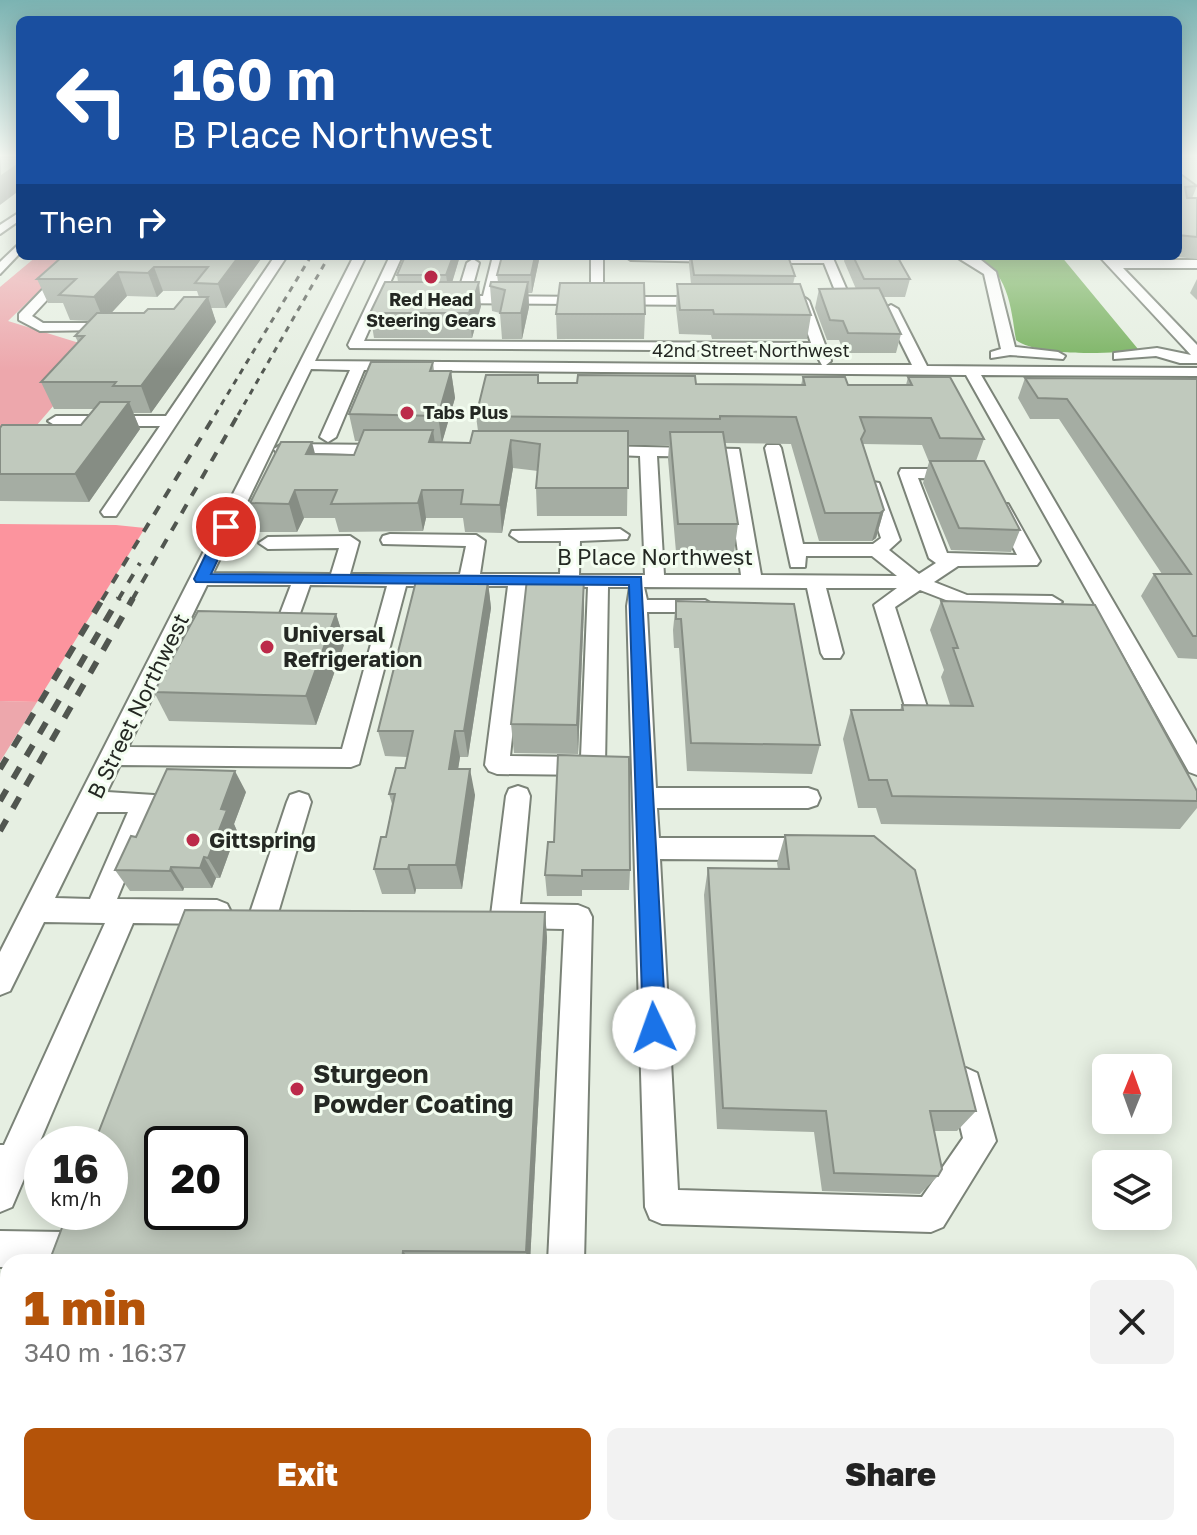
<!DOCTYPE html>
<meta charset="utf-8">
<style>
body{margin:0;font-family:"Golos Text",sans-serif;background:#f2f2f2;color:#222;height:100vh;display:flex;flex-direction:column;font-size:30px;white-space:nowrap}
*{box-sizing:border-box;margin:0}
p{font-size:26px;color:#767676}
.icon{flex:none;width:44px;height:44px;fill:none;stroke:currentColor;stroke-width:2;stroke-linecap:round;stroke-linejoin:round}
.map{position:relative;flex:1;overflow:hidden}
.sheet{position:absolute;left:0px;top:1254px;width:1198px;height:282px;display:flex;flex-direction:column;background:#fff;border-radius:24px 24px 0 0;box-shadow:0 4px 20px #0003}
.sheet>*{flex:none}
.top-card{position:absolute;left:16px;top:16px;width:1166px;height:244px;border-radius:12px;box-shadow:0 4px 20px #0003;background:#1a4fa0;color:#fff;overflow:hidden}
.needle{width:52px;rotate:1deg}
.controls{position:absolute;left:1092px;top:1054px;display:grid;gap:16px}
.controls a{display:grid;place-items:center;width:80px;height:80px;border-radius:12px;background:#fff;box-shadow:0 4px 20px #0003;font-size:40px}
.speed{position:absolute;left:24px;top:1126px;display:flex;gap:16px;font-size:40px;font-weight:700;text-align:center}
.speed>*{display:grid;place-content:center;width:104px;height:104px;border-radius:50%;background:#fff;box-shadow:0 4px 20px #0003;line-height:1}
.speed small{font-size:20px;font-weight:400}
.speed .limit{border:4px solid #111;border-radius:12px;background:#fff;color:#111}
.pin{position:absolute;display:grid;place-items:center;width:68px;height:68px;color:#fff;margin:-34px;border:4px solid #fff;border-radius:50%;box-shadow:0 2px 8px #0007}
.me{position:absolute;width:88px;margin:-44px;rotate:357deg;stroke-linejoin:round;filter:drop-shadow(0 0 6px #0008)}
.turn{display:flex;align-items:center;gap:28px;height:168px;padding:0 24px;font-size:36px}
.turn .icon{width:104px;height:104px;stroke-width:2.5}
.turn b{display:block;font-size:56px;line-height:68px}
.then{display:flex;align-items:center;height:76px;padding:0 24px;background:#0003;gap:16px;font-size:30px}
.round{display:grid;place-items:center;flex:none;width:84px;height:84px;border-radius:12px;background:#f2f2f2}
.overview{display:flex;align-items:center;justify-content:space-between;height:136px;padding:0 24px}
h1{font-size:48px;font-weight:800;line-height:60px;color:#b45309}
.button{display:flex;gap:16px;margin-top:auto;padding:16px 24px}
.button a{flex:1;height:92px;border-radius:12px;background:#b45309;color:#fff;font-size:32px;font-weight:800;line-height:92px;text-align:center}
.button a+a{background:#f2f2f2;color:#222}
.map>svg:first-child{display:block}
.green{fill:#eda7ac}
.forest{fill:#fc949e}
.water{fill:#79b261}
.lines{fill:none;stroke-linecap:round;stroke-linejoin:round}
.minor-casing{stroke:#7b8378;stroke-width:4}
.minor{fill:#fff;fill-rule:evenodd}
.rail-far2{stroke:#515650;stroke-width:3;stroke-dasharray:6 6;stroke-linecap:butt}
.rail-far1{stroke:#515650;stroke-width:4;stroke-dasharray:10 10;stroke-linecap:butt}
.rail{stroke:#515650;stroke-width:6;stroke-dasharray:13 13;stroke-linecap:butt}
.wall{fill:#a5ada3;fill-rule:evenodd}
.shaded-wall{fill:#868d84}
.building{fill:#c0c9bd;stroke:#868d84;stroke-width:2;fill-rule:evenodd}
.route{fill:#1a73e8;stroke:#114b97;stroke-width:2}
.poi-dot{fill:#bc2b4a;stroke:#f3fdf0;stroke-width:3}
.labels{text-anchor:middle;stroke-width:6;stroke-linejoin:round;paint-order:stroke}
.far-poi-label{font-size:18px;font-weight:bold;fill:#242823;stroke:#f3fdf0}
.far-street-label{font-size:18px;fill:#242823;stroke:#f3fdf0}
.street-label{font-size:22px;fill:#242823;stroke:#f3fdf0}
.poi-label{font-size:22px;font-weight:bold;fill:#242823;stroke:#f3fdf0;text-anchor:start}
.near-poi-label{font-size:26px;font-weight:bold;fill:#242823;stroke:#f3fdf0;text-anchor:start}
</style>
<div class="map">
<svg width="1197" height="1535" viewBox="0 0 1197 1535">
<rect width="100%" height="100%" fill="#e6efe2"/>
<g class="green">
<polygon points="37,256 75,256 8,321 76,342 109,341 0,468 0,287"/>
<polygon points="0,701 37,702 0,762"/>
</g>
<polygon class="forest" points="0,524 116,525 145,528 37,702 0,701"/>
<path class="water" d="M972 256H1061L1138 349C1113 355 1036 356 1016 340 1011 307 1008 268 972 256Z"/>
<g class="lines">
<defs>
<g id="minor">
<polygon points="20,212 20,220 0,234 0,225"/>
<polygon points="20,243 20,253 0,274 0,262"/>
<polygon points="75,256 88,256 32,316 43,323 100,323 107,327 105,330 40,331 19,320 19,314"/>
<polygon points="275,256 287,256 116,516 104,516 101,512 160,426 56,426 48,421 56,416 166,416"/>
<path d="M354 256H366L315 361 822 365 814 351 350 348 348 345 390 256H402L364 341 811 343 798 305 785 301C790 295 804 295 809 301L831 361 826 365H912L884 309 891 305 898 309 927 366 1197 368V376L981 375 1197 745V775L1189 772 966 375 364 370 336 437 328 442 320 437 350 370 311 369 213 573 331 574 339 548 268 549 259 543 268 537 350 536 359 542 350 574H460L466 546 383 544 381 540 383 536 390 534 476 535 485 541 480 574H560L561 541H519L510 535 512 531 620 529 629 535 627 539 580 541 579 575H645L640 456 592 454 590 451 598 446 739 449 761 575 897 576 872 556H806L805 567H791L765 448 767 445H779L781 448 803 544H873L881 538 864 487 873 482 879 483 900 540 889 550 919 574 936 563 929 558 899 473 901 469H957L966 474 957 479 918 478 947 553 1017 555 993 508 996 504H1008L1040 561 1037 565 958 566 934 582 967 595 1052 596 1062 602 1052 608 964 607 920 590 895 607 928 710 925 716H909L906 710 874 605 897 588H826L843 653 840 658H824L821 653 807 588 644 587 647 600H705L715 606 705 612H647L656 788H808L817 791 820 798 817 805 808 808H657L659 838H812L821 842 825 849 821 856 812 860 660 859 678 1190 922 1197 963 1138 950 1084 955 1073 966 1068 977 1073 996 1141 943 1227 931 1232 662 1224 650 1219 645 1207 627 606 630 587H608L605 766 601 772 593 775 497 774 489 771 485 765 508 586H406L359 764 351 767 120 765 107 792 154 795 157 802 117 899 217 900 227 904 231 912 227 920 217 924 133 923 12 1207 0 1212V1145H4L105 923 44 922 10 991 0 995V952ZM657 456 725 457 741 575H664ZM207 585H291L278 619 288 626 298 619 310 585 387 586 342 749 128 747ZM528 586 588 587 581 757 510 756ZM97 812H128L90 899 55 898Z"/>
<polygon points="493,256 505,256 495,296 591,297 591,256 603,256 603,297 707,297 713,301 707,305 442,303 442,297 457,296 467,263 473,259 479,263 470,296 483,296"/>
<polygon points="625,256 724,256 725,258 719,262 631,260"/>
<polygon points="758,256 832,256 852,302 846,306 825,305 825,299 838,298 824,263 760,263 754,259"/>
<polygon points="955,256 976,256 996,272 1015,347 1058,352 1065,356 1063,359 1010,355 991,358 991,352 1001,349 984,274"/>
<polygon points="1099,256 1112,256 1116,260 1197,260 1197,268 1123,268 1197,345 1197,363 1180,363 1156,356 1114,359 1114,353 1157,348 1191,355"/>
<polygon points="282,444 385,445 393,450 385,455 276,452 274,449"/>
<polygon points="518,786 527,789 530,796 520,904 578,905 588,909 592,917 584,1262 548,1262 564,929 514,928 495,923 491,915 506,796 509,789"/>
<polygon points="299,792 308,795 311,802 278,913 274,921 264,925 254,921 250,913 287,802 290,795"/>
<polygon points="0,1231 63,1232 76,1237 81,1250 76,1262 8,1262 8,1267 0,1267"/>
<polygon points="183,1528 225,1528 223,1535 181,1535"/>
<rect x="536" y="1528" width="42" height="7"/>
<polygon points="680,1528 722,1528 720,1535 678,1535"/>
<polygon points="1031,1528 1073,1528 1075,1535 1033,1535"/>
</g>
</defs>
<use href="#minor" class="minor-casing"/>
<use href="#minor" class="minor"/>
<g class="rail-far2">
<polyline points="215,415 311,256"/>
<polyline points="238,415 329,256"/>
</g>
<g class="rail-far1">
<polyline points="102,600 216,413"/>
<polyline points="118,600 140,563"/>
<polyline points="132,600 239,413"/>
</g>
<g class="rail">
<polyline points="0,769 103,598"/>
<polyline points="0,801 119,598"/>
<polyline points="0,831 133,598"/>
</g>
</g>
<g class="wall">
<polygon points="1178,172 1197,186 1192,198 1197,198 1197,259 1167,256 1178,256"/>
<path d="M63 256 261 259 226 308H211L216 322 151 413H133L140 429 89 502 0 501V428L81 425 94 409H54L41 382 78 342 75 336 90 321 70 320 63 303H48L37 279ZM163 291H197L199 297 174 309 144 313H111L127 296 157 297Z"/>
<polygon points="460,256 452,282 481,306 472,338 374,338 370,313 398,282 397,275"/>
<polygon points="689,256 788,256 795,276 793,284 811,315 807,339 712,339 711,335 679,334 676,308 677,284 691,284 689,264"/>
<polygon points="845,256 897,256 910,279 905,297 883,297 901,334 896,353 844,353 839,340 827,340 815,308 819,289 856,289 844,261"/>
<polygon points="539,260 532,293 528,293 529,307 522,339 502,339 500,313 492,311 490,286 498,282 497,275"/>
<polygon points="1197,279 1197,300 1190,293"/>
<polygon points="556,314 645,314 644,339 557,339"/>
<polygon points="433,362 434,371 451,371 455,398 442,442 470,443 478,431 476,416 539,383 801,385 803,377 848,385 906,385 908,377 984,439 976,461 1020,530 1011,552 951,550 923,483 929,462 922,445 863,444 884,510 876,538 872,541 819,541 791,444 725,443 738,524 734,553 676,552 668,459 669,445 628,445 627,516 537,516 536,488 538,471 513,468 502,533 465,532 463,518 426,518 423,531 339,532 335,518 304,518 297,532 259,532 250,503 315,454 354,455 360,441 355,441 349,414"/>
<polygon points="1025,378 1197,379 1197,659 1178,658 1141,596 1154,574 1162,574 1059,419 1030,419 1018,398"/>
<polygon points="584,579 584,608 578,754 514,753 511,724"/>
<polygon points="488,582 491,608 468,757 460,757 458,769 475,795 462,889 416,889 415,894 382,894 374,869 386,837 392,804 389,794 405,768 407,757 385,756 378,731"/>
<polygon points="676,601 820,745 812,774 687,771 679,648 674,648 673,630"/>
<polygon points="941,601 1197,791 1197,808 1180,829 881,824 876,808 858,808 843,739 851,710 900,710 902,705 950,705 941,677 944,670 930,630"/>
<polygon points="336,614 345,642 316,725 169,721 154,692"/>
<polygon points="246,792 234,824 237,831 220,878 216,878 212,888 184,888 183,891 130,891 115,870 136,837"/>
<polygon points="785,835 976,1111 957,1131 934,1131 938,1176 920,1194 822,1191 814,1132 717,1129 704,895 708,868 778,869 777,863"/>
<polygon points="548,842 630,870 629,890 582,890 582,896 547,896 545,875"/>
<polygon points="545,912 547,938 530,1262 49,1262"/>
</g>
<g class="shaded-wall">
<polygon points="20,163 20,190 0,205 0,177"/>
<polygon points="239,256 260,256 261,259 226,308 218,284"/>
<polygon points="453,256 460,256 449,293 446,275"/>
<polygon points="535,256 539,256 539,260 532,293 531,275"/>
<polygon points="154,267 163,291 157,297 148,273"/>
<polygon points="118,272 127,296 104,321 94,297"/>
<polygon points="479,282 481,306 472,338 469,313"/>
<polygon points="528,282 529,307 522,339 521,313"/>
<polygon points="208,297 216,322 151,413 141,386"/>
<polygon points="451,371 455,398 442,443 438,416"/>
<polygon points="129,402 140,429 89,502 75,474"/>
<polygon points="433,430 437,458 429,442"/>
<polygon points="511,440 513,468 502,533 500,505"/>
<polygon points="312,442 319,469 306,454"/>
<polygon points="295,490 304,518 297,532 289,504"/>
<polygon points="422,490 426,518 423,531 418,503"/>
<polygon points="884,510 876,538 872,541 880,513"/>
<polygon points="584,579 584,608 578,754 577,725"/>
<polygon points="488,582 491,608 468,757 464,731"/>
<polygon points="336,614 345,642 316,725 306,696"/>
<polygon points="455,731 460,757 454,795 449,769"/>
<polygon points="470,769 475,795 462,889 456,865"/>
<polygon points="235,771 246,792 234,824 237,831 220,878 208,858 221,809"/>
<polygon points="204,857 216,878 212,888 200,868"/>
<polygon points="409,865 416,889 415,894 408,869"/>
<polygon points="171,867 184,888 183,891 170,871"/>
<polygon points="545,912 547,938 530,1262 528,1262 526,1252"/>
<polygon points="403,1251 411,1262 402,1262"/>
<polygon points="104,1528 135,1528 133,1535 102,1535"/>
<polygon points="458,1528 467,1528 466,1535 458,1535"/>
</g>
<g class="building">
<polygon points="0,157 20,157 20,163 0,177"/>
<polygon points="1178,172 1197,186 1185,187 1187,198 1197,198 1197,237 1178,235"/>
<polygon points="63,256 239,256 218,284 195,283 208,267 154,267 148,273 118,272 94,297 59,295 76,279 37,279"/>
<polygon points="405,256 453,256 446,275 397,275"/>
<polygon points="502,256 535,256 531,275 497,275"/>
<polygon points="691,256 788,256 795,276 694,275"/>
<polygon points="853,256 897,256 910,279 864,279"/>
<polygon points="385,282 479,282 469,313 370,313"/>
<polygon points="491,282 528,282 521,313 500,313 505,290 490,286"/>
<polygon points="560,283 644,283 645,314 556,314"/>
<polygon points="677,284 800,284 811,315 714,314 713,310 680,310"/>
<polygon points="879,288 901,334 848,333 843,321 830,320 819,289"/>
<polygon points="184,297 208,297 141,386 113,386 116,382 41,382 84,336 75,336 97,313 144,313 148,309 174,309"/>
<polygon points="371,362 433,362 430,371 451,371 438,416 349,414"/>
<polygon points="486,375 538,375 538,383 577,383 578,375 695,376 696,384 805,385 803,377 845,377 848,385 912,385 908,377 950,377 984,439 940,438 931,418 860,417 865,431 861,439 884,510 880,513 825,513 796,417 720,416 720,419 476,416"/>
<polygon points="1025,378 1197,379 1197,636 1193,636 1154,574 1191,574 1067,399 1038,398"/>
<polygon points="100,402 129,402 75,474 0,474 0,428 2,425 81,425"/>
<polygon points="364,430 433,430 429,442 470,443 473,431 628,431 628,488 536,488 540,444 511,440 500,505 461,504 463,490 422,490 418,503 331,504 337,490 295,490 289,504 250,503 281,442 312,442 306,454 354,455"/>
<polygon points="670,432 723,432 738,524 678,524"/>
<polygon points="930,461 984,461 1020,530 959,528"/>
<polygon points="527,579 584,579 577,725 511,724"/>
<polygon points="416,581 488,582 464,731 455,731 449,769 470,769 456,865 409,865 408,869 374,869 381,837 386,837 395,794 389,794 396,768 405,768 413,731 378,731"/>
<polygon points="676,601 794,604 820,745 691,743 681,619 676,619"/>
<polygon points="941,601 1095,605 1197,791 1197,801 892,796 887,780 869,780 851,710 903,710 902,705 973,706 953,648 958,648"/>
<polygon points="198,611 336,614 306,696 154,692"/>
<polygon points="558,755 629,757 630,870 582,870 582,876 545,875 548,842 554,842"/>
<polygon points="167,769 235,771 221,809 227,810 208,858 204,857 200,868 171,867 170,871 115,870 131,836 136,837"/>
<polygon points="785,835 874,836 915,870 976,1111 930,1111 942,1169 938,1176 834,1173 826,1111 723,1108 708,868 789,869"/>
<path d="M185 910 545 912 526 1252 403 1251 402 1262H49L68 1212H110V1144H94ZM162 1144H230V1212H162Z"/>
<polygon points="0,1345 8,1345 8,1528 104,1528 102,1535 0,1535"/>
<polygon points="251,1528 458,1528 458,1535 250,1535"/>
</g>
<linearGradient id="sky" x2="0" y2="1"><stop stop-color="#7bb3b2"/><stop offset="0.42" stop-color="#f4f8f2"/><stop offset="1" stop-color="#f4f8f2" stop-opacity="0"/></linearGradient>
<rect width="1197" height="371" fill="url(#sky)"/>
<polygon class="route" points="226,523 233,527 211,574 641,577 666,1028 662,1035 654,1039 646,1035 643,1028 629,585 196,582 194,579 219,527"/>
<g class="poi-dot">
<circle cx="431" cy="277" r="8"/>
<circle cx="407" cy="413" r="8"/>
<circle cx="267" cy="647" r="8"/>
<circle cx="193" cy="840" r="8"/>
<circle cx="297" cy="1089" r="8"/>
</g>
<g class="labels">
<g class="far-poi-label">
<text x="431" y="306">Red Head<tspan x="431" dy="21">Steering Gears</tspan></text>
<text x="423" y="419" text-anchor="start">Tabs Plus</text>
</g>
<g class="far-street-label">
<text x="751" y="357">42nd Street Northwest</text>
</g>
<g class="street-label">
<text x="655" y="565">B Place Northwest</text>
<text transform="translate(138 706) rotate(-64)" y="8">B Street Northwest</text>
</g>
<g class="poi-label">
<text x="283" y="642">Universal<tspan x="283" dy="25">Refrigeration</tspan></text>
<text x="209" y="848">Gittspring</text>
</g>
<g class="near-poi-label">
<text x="313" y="1083">Sturgeon<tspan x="313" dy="30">Powder Coating</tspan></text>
</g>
</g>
</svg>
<div class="controls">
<a><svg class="needle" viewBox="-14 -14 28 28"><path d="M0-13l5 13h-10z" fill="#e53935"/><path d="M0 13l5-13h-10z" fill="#767676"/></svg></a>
<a><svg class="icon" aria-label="layers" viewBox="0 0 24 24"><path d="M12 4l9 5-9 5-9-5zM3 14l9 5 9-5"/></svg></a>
</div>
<div class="speed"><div>16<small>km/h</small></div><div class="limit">20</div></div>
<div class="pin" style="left:226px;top:527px;background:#d93025"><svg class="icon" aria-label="arrive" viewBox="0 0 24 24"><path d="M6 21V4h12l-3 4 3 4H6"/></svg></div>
<svg class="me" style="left:654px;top:1028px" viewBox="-20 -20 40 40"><circle r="19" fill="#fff"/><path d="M0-13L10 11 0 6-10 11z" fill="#1a73e8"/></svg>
<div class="top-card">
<div class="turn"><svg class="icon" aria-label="left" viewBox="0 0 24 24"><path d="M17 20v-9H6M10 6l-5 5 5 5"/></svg><div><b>160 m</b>B Place Northwest</div></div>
<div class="then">Then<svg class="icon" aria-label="right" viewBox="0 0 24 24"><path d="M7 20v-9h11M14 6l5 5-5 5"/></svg></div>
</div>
<section class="sheet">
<div class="overview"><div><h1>1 min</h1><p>340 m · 16:37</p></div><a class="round"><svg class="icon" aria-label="close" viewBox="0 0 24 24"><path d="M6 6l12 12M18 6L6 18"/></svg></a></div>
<div class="button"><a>Exit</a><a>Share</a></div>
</section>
</div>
